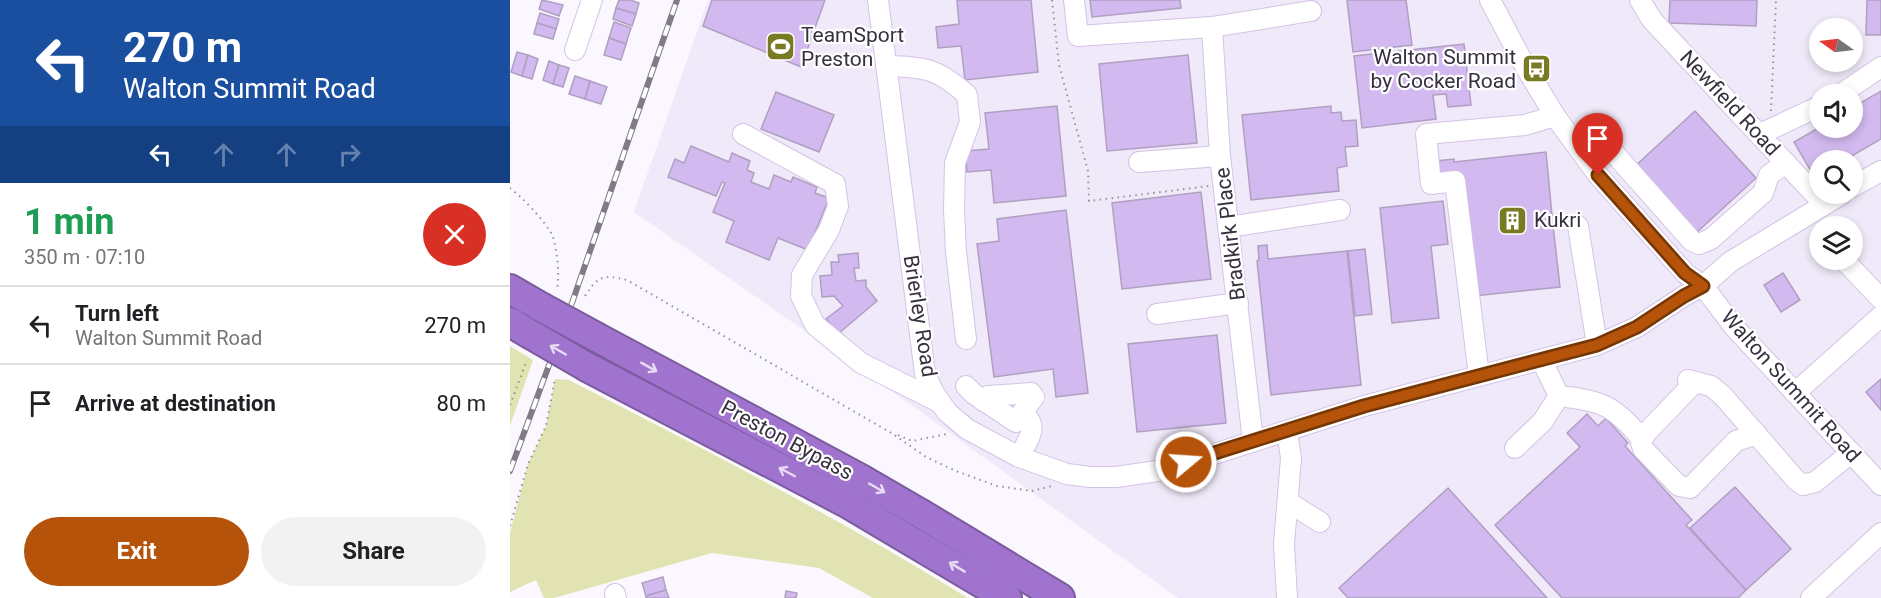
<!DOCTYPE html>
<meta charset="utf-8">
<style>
body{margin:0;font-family:Roboto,sans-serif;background:#f2f2f2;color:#202124;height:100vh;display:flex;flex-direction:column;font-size:22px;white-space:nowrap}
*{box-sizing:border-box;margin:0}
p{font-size:20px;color:#757577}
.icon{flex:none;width:33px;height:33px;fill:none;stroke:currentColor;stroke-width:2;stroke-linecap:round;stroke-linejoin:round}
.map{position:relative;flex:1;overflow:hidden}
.side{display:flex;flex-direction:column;background:#fff;width:510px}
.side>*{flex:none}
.banner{background:#1a4fa0;color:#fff;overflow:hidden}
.needle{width:39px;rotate:284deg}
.buttons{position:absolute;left:1299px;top:18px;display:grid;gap:12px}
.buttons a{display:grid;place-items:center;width:54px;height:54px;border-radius:50%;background:#fff;box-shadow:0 3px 9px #0003;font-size:30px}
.pin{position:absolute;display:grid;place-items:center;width:51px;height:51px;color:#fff;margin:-62px -26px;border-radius:50% 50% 50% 0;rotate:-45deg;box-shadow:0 0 6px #0007}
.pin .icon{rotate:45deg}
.me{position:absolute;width:66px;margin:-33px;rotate:72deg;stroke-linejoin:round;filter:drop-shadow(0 0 4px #0008)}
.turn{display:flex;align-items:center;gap:21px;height:126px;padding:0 24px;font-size:27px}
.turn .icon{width:78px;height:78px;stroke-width:2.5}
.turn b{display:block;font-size:42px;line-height:51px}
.lanes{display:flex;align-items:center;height:57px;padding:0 24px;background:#0003;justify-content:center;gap:30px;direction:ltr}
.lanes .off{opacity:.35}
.round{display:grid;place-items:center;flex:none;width:63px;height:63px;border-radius:32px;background:#f2f2f2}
.headline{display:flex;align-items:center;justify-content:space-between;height:102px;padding:0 24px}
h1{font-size:36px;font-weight:700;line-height:45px;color:#1e9e55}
.primary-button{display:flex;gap:12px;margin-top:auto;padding:12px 24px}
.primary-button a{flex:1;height:69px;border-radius:36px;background:#b45309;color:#fff;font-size:24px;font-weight:700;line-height:69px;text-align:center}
.primary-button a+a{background:#f2f2f2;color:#202124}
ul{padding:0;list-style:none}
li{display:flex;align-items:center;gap:18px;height:78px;padding:0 24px;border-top:2px solid #e0e0e0}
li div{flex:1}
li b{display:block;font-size:22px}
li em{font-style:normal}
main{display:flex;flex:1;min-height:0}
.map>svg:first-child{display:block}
.built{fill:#f0e9f9;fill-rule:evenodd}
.green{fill:#e1e4b2}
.building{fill:#d2b9ef;stroke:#afa0c1;stroke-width:1.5}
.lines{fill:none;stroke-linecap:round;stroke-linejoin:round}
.minor-casing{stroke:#d3c3e5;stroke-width:22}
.highway-casing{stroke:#7b5c9c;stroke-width:32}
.path{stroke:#95919b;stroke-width:2;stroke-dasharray:1.5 4.5;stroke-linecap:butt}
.minor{stroke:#fff;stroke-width:20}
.highway{stroke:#a073ce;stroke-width:28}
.rail-casing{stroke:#807b86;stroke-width:6}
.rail{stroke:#fff;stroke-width:4;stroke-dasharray:11;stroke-linecap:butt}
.highway-bridge-casing{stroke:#7b5c9c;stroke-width:32;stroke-linecap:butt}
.highway-bridge{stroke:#a073ce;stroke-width:28}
.oneway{stroke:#e7dcf3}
.route-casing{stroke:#753606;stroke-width:15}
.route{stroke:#b45309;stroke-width:10}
.labels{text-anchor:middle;stroke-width:4.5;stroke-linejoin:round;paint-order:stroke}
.poi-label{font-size:21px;fill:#37313f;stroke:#fff;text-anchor:start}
.street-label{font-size:21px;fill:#37313f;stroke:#fff}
</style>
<main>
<section class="side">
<div class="banner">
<div class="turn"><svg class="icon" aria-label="left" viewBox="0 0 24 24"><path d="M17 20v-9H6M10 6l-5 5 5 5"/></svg><div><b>270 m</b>Walton Summit Road</div></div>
<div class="lanes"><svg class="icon" aria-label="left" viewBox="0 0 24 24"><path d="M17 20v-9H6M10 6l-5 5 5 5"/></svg><svg class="icon off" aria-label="ahead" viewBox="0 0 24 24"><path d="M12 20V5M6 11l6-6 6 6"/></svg><svg class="icon off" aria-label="ahead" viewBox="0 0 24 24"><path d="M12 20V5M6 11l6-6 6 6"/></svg><svg class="icon off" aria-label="right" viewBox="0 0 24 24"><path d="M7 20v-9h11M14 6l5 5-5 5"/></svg></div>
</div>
<div class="headline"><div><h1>1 min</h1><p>350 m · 07:10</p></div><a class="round" style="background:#d93025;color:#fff"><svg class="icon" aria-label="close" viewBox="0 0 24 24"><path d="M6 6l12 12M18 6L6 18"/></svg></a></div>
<ul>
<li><svg class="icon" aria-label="left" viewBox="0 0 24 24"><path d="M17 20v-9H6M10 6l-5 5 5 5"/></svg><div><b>Turn left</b><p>Walton Summit Road</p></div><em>270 m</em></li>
<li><svg class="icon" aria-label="arrive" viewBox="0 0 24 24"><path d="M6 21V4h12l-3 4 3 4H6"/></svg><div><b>Arrive at destination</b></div><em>80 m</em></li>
</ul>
<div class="primary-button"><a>Exit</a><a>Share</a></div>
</section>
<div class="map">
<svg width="1371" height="598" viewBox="0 0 1371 598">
<rect width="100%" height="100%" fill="#faf7fe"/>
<path class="built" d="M198 0H1371V598H668L397 402 124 212ZM1310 28H1342V62H1310ZM1310 94H1342V128H1310ZM1310 160H1342V194H1310ZM1310 226H1342V260H1310Z"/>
<g class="green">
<polygon points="0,346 23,360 0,426"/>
<path d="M45 379 59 380C194 449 329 518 458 598H363L309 568 202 553 44 598H34L26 580 0 592V533L18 464 36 426Z"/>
</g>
<g class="building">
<polygon points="32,0 53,5 49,16 29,9"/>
<polygon points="109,0 120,0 129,3 126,14 106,8"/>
<polygon points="202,0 315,0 291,67 193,26"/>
<polygon points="447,0 521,0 528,72 455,80 451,46 428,48 426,27 449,24"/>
<polygon points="580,0 670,0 671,8 582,17"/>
<polygon points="837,0 896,0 902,45 843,52"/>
<polygon points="1160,0 1247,0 1246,26 1159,23"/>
<polygon points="1357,0 1371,0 1371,35 1356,35"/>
<polygon points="106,8 126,14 122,26 103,19"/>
<polygon points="30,13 49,19 46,29 27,23"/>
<polygon points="104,22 121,28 116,44 99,38"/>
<polygon points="27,23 46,29 43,39 24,34"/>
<polygon points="99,38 116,44 111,60 94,55"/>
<polygon points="954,44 961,105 938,107 936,94 923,95 926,119 852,128 844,56"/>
<polygon points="7,52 18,55 12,76 1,72"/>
<polygon points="18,55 28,59 22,79 12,76"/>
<polygon points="678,55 687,143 597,151 589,64"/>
<polygon points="39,61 49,65 43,84 33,80"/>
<polygon points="49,65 59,68 53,87 43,84"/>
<polygon points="65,76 80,81 75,99 59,94"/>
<polygon points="80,81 97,87 91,104 75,99"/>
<polygon points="1371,91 1371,139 1335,160 1310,160 1310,175 1305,178 1284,142 1310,127 1342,128 1342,108"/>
<polygon points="266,92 324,115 309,152 251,129"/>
<polygon points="547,106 556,196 484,203 481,170 457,172 455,151 479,149 475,113"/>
<polygon points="821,106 821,113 831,112 832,121 846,120 848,146 835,147 837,166 827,168 829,191 741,200 732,115"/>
<polygon points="1185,111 1246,178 1184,235 1123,168"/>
<polygon points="181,146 219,162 222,153 240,161 237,170 244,173 241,182 259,189 264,175 281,182 283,177 307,187 305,193 319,198 298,250 268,238 259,260 216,242 224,221 203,212 215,183 212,182 206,196 158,177 165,159 174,163"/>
<polygon points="1036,152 1042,215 1051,214 1052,224 1043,225 1050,287 964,296 951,177 928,180 926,161 944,159 944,162"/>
<polygon points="691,192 701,279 612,289 602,203"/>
<polygon points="933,201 938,244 921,246 929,318 882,323 870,208"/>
<polygon points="556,210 578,393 546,397 543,369 484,377 467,244 489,241 487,219"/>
<polygon points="757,245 758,259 837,251 851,385 761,395 747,261 749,260 748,246"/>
<polygon points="855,249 862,314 845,316 838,251"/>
<polygon points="348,253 349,268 344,268 346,281 356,280 356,287 367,301 328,334 316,319 333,306 324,296 312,297 310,276 322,275 321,262 329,262 328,255"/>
<polygon points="1273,273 1290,300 1271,312 1254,285"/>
<polygon points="707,335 716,423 627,432 618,344"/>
<polygon points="1371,379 1371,410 1356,392"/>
<polygon points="1077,414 1088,426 1096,418 1118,443 1115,446 1182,520 1176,525 1236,590 1228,598 1052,598 985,525 1070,447 1057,433"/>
<polygon points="1225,487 1281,549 1236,590 1180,528"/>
<polygon points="938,488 1037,598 838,598 829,588"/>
<polygon points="153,577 156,590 136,596 132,583"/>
<polygon points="156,590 159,598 136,598 136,596"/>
<polygon points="276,591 287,593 286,598 275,598"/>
</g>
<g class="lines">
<defs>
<g id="minor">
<polyline points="368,0 415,374 424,393 437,412 457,429 509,457 557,474 580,477 606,477 654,470 854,406 1087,345 1127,327 1174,296 1193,286 1220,262 1332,194"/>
<polyline points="564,0 568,36 702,27 801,11"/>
<polyline points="980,0 1016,68 1045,116 1088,175 1175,273 1193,286 1225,328 1371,485"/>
<polyline points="1130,0 1142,20 1314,204"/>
<polyline points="702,27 710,156 743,441"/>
<polyline points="65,50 82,0"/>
<path d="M376 66C415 67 427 68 457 95L460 122 445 163 444 210 446 252 456 339"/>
<polyline points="1331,94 1371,67"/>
<polyline points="233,134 325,184 328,206 319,230 292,275 291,296 305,325 351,363 431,403"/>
<polyline points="1250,134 1310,106"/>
<polyline points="1088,135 1182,241 1189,244 1201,239 1253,193 1259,175 1276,163"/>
<polyline points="629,162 710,156"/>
<polyline points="1342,187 1371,171"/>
<polyline points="1068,226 1087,345"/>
<polyline points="718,227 830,210"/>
<polyline points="1334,260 1371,299"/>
<polyline points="647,314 728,303"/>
<path d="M1032 361 1049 396C1093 401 1103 405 1132 439"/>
<polyline points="969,376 945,181 921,184 916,134 1015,125 1045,116"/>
<polyline points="1178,380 1201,386 1213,396 1286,480 1293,485 1305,482 1341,453"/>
<polyline points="1185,382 1136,433 1131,442 1133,449 1169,486 1180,488 1226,441 1247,434"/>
<path d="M456 386 464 394 506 422 512 413C531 426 517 441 509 457"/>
<polyline points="1285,393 1371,316"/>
<polyline points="473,401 478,396 521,393 524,397 512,413"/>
<polyline points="1005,448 1033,421 1049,396"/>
<polyline points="778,502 810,522"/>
<polyline points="105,594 106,598"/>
<polyline points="777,598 774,544 781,458 777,432"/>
<polyline points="1301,598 1371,533"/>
</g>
<g id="highway">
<polyline points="0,289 31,307"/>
<polyline points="0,322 20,334"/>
<polyline points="88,338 351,479 413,515 550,598"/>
<polyline points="77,367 337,503 497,598"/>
</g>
</defs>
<use href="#minor" class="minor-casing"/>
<use href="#highway" class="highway-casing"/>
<g class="path">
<polyline points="542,0 549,65 578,171 579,201 699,186"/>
<polyline points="1261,111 1266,0"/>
<path d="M0 188C12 197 38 224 43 237 47 250 50 276 47 288"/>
<path d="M75 296C88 276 93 274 117 280L383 434 416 457 446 471 487 486 522 491 542 486"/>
<polyline points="0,405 17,360"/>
<polyline points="388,435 402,441 437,434"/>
<polyline points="0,526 18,464 36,426 45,379"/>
</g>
<use href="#minor" class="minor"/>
<use href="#highway" class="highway"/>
<defs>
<polyline id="rail" points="0,471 63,300 167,0"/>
</defs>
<use href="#rail" class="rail-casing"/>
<use href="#rail" class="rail"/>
<defs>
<g id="highway-bridge">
<polyline points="31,307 88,338"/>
<polyline points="20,334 77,367"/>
</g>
</defs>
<use href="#highway-bridge" class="highway-bridge-casing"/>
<use href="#highway-bridge" class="highway-bridge"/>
</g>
<defs><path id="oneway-shaft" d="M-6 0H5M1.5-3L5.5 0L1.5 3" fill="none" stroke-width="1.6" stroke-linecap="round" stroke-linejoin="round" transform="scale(1.5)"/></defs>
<g class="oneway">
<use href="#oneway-shaft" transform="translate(48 350) rotate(-150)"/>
<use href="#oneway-shaft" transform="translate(139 367) rotate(29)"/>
<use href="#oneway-shaft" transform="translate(277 472) rotate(-152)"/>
<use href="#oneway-shaft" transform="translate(367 488) rotate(30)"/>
<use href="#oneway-shaft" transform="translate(447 567) rotate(-149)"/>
</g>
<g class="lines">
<defs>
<polyline id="route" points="676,462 854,406 1087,345 1127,327 1174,296 1193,286 1175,273 1088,175"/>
</defs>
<use href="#route" class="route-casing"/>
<use href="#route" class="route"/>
</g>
<defs>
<symbol id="stadium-square" viewBox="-11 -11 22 22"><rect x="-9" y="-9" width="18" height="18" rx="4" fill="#797b24" stroke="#fff"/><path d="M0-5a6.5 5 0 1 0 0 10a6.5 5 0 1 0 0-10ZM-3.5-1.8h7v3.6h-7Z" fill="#fff"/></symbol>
<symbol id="bus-square" viewBox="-11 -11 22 22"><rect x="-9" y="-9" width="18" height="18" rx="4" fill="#797b24" stroke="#fff"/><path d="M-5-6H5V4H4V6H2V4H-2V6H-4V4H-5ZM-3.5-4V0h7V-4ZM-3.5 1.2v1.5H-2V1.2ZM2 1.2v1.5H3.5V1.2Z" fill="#fff"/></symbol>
<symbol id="building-square" viewBox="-11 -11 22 22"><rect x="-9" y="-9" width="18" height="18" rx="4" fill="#797b24" stroke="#fff"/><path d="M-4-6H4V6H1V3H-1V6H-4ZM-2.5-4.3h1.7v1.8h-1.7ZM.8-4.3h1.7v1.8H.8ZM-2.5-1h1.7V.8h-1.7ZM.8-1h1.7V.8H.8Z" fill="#fff"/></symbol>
</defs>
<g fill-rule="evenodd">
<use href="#stadium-square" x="254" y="30" width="33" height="33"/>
<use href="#bus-square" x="1010" y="52" width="33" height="33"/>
<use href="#building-square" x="986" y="204" width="33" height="33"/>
</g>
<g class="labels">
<g class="poi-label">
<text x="291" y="42">TeamSport<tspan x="291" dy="24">Preston</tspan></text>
<text x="1006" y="64" text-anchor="end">Walton Summit<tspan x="1006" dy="24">by Cocker Road</tspan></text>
<text x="1024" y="227">Kukri</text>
</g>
<g class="street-label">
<text transform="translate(1220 103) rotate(47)" y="7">Newfield Road</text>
<text transform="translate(720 234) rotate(-97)" y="7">Bradkirk Place</text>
<text transform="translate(410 316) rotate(81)" y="7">Brierley Road</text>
<text transform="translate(1281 386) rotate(48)" y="7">Walton Summit Road</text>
<text transform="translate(277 440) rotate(28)" y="7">Preston Bypass</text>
</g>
</g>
</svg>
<div class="buttons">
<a><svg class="needle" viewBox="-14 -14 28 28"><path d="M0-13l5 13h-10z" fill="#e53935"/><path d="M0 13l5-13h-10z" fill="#757577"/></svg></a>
<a><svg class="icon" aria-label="sound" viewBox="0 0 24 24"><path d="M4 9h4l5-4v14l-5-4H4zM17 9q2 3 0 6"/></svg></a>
<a><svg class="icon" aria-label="search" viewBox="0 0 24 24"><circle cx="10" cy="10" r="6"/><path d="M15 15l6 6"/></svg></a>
<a><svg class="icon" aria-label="layers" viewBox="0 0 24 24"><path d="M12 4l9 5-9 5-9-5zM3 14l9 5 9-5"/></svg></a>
</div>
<div class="pin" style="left:1088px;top:175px;background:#d93025"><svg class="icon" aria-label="arrive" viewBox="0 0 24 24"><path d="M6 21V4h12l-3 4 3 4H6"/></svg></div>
<svg class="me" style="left:676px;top:462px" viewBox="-20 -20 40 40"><circle r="17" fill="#b45309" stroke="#fff" stroke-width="3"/><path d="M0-11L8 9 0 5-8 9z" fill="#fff"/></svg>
</div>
</main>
